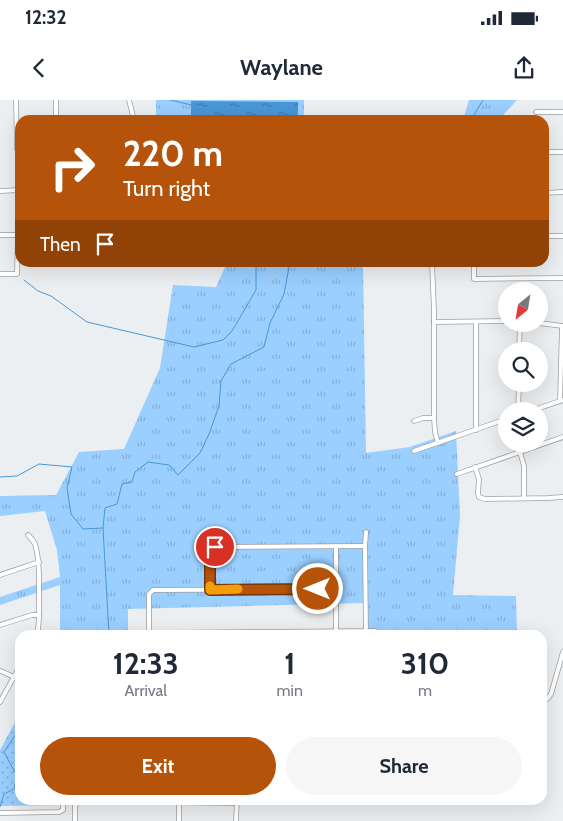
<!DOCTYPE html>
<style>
body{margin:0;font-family:Cabin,sans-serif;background:#f6f6f7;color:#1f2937;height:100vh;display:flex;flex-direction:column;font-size:19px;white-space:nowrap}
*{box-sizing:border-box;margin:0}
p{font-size:16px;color:#747a83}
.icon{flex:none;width:28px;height:28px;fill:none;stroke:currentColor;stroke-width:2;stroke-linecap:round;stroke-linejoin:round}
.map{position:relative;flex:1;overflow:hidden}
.sheet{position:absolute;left:15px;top:530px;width:532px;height:175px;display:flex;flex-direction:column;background:#fff;border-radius:15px;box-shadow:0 5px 20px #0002}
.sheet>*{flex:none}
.guide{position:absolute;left:15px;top:15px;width:534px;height:152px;border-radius:15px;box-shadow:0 5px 20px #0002;background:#b45309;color:#fff;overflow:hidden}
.needle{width:32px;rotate:210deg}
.buttons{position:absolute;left:498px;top:182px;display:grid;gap:10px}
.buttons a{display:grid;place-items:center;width:50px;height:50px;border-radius:50%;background:#fff;box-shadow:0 5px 20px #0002;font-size:25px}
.pin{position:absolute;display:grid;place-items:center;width:42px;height:42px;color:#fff;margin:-21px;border:2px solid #fff;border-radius:50%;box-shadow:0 1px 5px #0007}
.me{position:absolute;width:55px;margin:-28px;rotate:270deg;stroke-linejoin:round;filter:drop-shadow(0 0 4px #0008)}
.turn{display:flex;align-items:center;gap:18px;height:105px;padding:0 25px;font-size:22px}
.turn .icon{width:65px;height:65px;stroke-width:2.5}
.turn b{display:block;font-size:35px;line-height:42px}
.then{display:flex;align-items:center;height:48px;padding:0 25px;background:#0003;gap:10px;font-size:19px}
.eta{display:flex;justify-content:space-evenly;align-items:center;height:85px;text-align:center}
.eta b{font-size:30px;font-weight:800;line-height:35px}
.primary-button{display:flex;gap:10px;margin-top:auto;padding:10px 25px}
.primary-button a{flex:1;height:58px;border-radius:30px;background:#b45309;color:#fff;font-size:20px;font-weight:800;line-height:58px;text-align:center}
.primary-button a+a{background:#f6f6f7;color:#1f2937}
.status{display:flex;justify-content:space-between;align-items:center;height:35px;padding:0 25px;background:#fff;direction:ltr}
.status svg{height:14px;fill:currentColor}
header{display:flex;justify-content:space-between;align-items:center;height:65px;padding:0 25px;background:#fff;font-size:22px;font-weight:800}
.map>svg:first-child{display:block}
.grass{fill:url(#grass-tufts)}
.park{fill:url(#park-dots)}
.water{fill:url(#water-ripples)}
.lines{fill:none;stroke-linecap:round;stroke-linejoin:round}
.stream{stroke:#4a96d7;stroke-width:1}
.street-casing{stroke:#9ea0a2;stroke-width:5.5}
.street{stroke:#fff;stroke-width:4}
.route-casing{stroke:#753606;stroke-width:12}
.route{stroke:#b45309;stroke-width:9}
.slow{stroke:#f59e0b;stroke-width:9}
</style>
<div class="status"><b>12:32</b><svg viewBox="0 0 49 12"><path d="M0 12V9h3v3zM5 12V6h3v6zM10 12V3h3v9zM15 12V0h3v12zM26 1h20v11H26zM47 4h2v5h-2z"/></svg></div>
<header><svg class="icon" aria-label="back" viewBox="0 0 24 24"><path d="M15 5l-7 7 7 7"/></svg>Waylane<svg class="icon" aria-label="share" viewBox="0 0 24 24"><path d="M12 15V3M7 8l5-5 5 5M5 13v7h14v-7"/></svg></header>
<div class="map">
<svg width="563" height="721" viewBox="0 0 563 721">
<defs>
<pattern id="grass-tufts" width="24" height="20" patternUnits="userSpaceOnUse" patternTransform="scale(1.25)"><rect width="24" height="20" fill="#9acfff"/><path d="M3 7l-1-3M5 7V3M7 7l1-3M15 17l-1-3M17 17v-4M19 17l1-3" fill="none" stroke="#84b1da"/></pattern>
<pattern id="park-dots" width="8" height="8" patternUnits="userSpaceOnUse" patternTransform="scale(1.25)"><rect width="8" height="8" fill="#9acfff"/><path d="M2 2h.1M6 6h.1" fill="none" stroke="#84b1da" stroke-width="1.8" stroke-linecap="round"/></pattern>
<pattern id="water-ripples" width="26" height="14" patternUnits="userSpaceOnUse" patternTransform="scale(1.25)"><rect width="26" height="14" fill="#4a96d7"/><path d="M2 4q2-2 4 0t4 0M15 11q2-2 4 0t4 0" fill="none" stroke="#3c79ad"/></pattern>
</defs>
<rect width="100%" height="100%" fill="#eceff1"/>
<g class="grass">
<rect x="156" y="0" width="148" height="20"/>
<polygon points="469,0 517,0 503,15 500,20 463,20"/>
<polygon points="227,163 363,163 366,353 410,347 456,331 460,416 453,495 516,496 517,535 363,535 364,503 128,509 128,535 60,535 60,485 0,505 0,497 60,477 57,450 45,411 0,416 0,396 56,395 79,352 124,349 160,268 173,185 216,187"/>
</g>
<polygon class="park" points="20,613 20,700 59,700 59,705 0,706 0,650"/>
<polygon class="water" points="191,1 298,2 298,20 191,20"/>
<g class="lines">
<g class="stream">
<polyline points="170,0 192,5"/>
<polyline points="471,20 483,0"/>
<polyline points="24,180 38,191 51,196 87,222 194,247 223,240 232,231 256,190 256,167 258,162"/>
<polyline points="0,377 17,376 39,364 72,367 67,388 71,414 83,429 103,428"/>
<polyline points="109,535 103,428 105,408 117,404 122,384 132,382 135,372 148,362 169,365 178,375 200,353 209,334 219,306 221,281 231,264 264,247 270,223 284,194 290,162"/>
<polyline points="0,707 4,694 14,689 17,676 4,652 20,628"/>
</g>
<defs>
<g id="street">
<polyline points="16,0 17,49"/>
<polyline points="56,0 56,20"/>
<polyline points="129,0 134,20"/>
<polyline points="536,12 563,12"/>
<polyline points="544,52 563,52"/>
<polyline points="0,91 20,90"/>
<polyline points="544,93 563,92"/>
<polyline points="0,135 18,135"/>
<polyline points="544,136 563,136"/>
<polyline points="432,162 434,211 434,318 435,332 438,343"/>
<polyline points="474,162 474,179 563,178"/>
<polyline points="0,174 17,174 19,90"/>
<polyline points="434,222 506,221"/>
<polyline points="476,222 476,330"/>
<polyline points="539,223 563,226"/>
<polyline points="519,251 520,224"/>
<polyline points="560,301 562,226"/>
<polyline points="518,311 519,284"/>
<polyline points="531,311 563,300"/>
<polyline points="414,321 423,318 434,318"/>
<polyline points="414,351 506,319"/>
<polyline points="520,352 524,366 524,398"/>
<polyline points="475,367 479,379 478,393 479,397 485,399 548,398 563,397"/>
<polyline points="457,374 563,337"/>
<polyline points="366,432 365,446 366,535"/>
<path d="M28 435C32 439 35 442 36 448 40 463 39 480 39 496 39 509 40 522 37 535"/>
<polyline points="336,446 336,535"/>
<polyline points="0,475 39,462"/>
<polyline points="210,489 210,451 212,448 215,447 365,446"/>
<polyline points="0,525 32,515 39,515"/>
<polyline points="149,533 375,531"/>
<polyline points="149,535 149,494 153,490 336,489"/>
<polyline points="1,571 14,577"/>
<polyline points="542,599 547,599 551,594 563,552"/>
<polyline points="0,602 20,566"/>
<polyline points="0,713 59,712 63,710 63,700"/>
<polyline points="75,721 75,706 79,701 237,703"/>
<polyline points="179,721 179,701"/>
<polyline points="236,721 237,700"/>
</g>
</defs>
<use href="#street" class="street-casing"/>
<use href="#street" class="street"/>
</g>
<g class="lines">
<defs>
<polyline id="route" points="215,447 212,448 210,451 210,490 318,489"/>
</defs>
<use href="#route" class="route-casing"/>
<use href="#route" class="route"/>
<polyline class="slow" points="210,486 210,490 238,489"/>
</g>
</svg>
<div class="buttons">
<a><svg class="needle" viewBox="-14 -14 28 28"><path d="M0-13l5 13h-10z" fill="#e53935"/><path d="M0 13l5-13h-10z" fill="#747a83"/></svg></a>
<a><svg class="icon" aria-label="search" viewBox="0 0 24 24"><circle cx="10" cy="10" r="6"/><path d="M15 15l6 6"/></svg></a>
<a><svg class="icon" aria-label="layers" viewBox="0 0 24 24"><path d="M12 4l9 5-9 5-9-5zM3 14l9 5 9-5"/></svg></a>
</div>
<div class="pin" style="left:215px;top:447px;background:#d93025"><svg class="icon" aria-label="arrive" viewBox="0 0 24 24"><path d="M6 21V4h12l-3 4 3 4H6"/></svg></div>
<svg class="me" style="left:318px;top:489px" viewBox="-20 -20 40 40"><circle r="17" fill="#b45309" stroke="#fff" stroke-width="3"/><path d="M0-11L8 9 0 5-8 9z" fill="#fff"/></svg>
<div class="guide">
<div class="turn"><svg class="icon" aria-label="right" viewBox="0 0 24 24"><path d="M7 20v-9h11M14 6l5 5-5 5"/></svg><div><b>220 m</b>Turn right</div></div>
<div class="then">Then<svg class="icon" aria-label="arrive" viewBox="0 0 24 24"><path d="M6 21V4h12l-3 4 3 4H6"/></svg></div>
</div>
<section class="sheet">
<div class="eta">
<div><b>12:33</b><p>Arrival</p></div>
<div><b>1</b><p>min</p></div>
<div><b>310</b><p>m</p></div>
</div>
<div class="primary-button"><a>Exit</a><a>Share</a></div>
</section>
</div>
